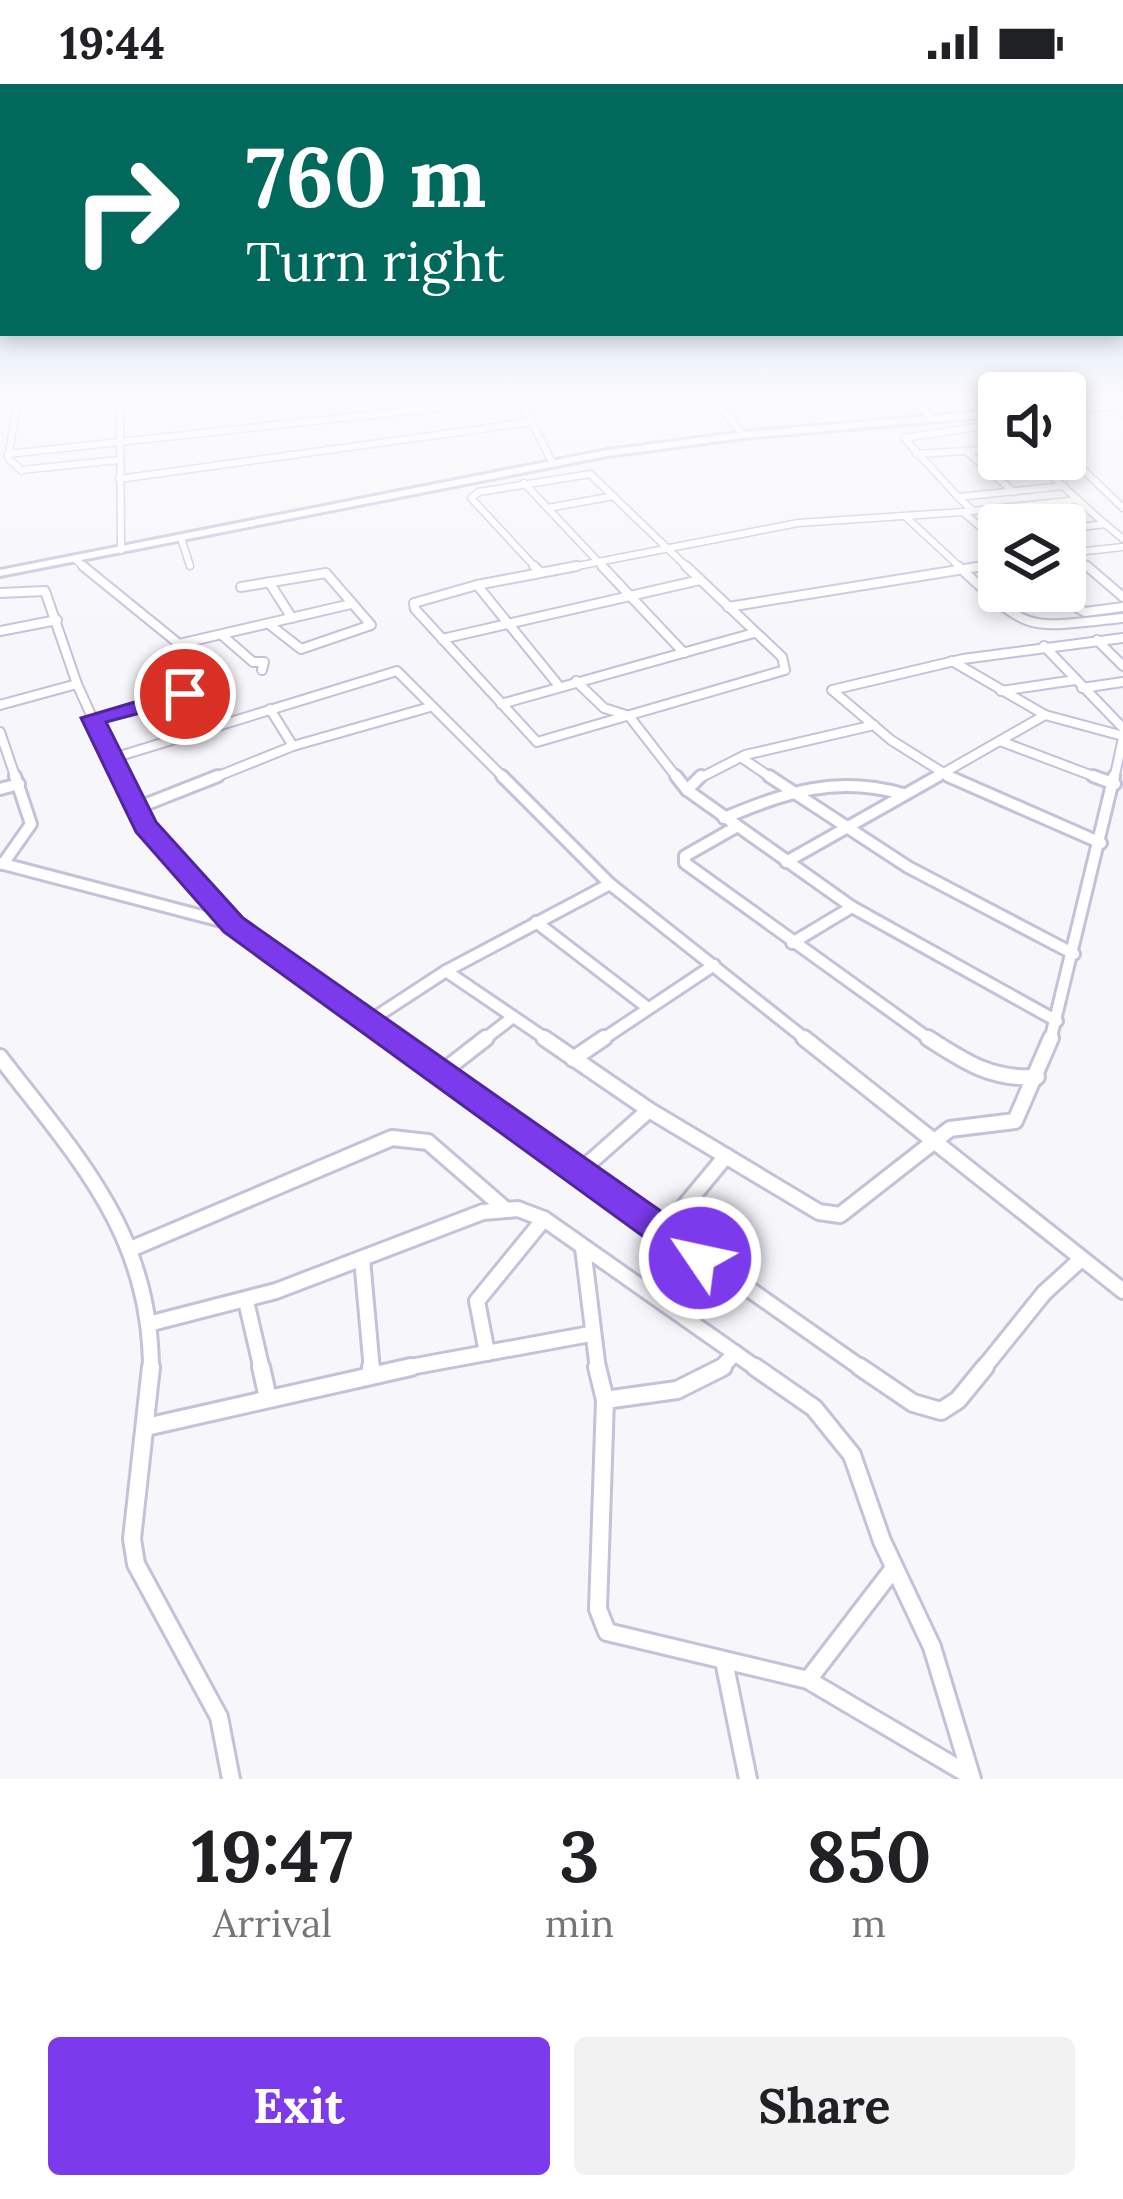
<!DOCTYPE html>
<style>
body{margin:0;font-family:Lora,serif;background:#f2f2f2;color:#202124;height:100vh;display:flex;flex-direction:column;font-size:45px;white-space:nowrap}
*{box-sizing:border-box;margin:0}
p{font-size:39px;color:#757577}
.icon{flex:none;width:66px;height:66px;fill:none;stroke:currentColor;stroke-width:2;stroke-linecap:round;stroke-linejoin:round}
.map{position:relative;height:1695px;overflow:hidden}
.details{display:flex;flex-direction:column;background:#fff;flex:1}
.details>*{flex:none}
.guide{position:absolute;left:0px;top:0px;width:1125px;height:252px;box-shadow:0 6px 18px #0003;background:#00695c;color:#fff;overflow:hidden}
.tools{position:absolute;left:978px;top:288px;display:grid;gap:24px}
.tools a{display:grid;place-items:center;width:108px;height:108px;border-radius:12px;background:#fff;box-shadow:0 6px 18px #0003;font-size:60px}
.pin{position:absolute;display:grid;place-items:center;width:102px;height:102px;color:#fff;margin:-51px;border:6px solid #fff;border-radius:50%;box-shadow:0 3px 12px #0007}
.me{position:absolute;width:132px;margin:-66px;rotate:304deg;stroke-linejoin:round;filter:drop-shadow(0 0 9px #0008)}
.turn{display:flex;align-items:center;gap:42px;height:252px;padding:0 48px;font-size:54px}
.turn .icon{width:156px;height:156px;stroke-width:2.5}
.turn b{display:block;font-size:84px;line-height:102px}
.eta{display:flex;justify-content:space-evenly;align-items:center;height:204px;text-align:center}
.eta b{font-size:72px;font-weight:700;line-height:84px}
.action{display:flex;gap:24px;margin-top:auto;padding:24px 48px}
.action a{flex:1;height:138px;border-radius:12px;background:#7c3aed;color:#fff;font-size:48px;font-weight:700;line-height:138px;text-align:center}
.action a+a{background:#f2f2f2;color:#202124}
.status{display:flex;justify-content:space-between;align-items:center;height:84px;padding:0 60px;background:#fff;direction:ltr}
.status svg{height:33px;fill:currentColor}
.map>svg:first-child{display:block}
.lines{fill:none;stroke-linecap:round;stroke-linejoin:round}
.street-far4-casing{stroke:#c6c0d9;stroke-width:9}
.street-far3-casing{stroke:#c6c0d9;stroke-width:12}
.street-far2-casing{stroke:#c6c0d9;stroke-width:16}
.street-far1-casing{stroke:#c6c0d9;stroke-width:20}
.street-casing{stroke:#c6c0d9;stroke-width:22}
.secondary-casing{stroke:#c6c0d9;stroke-width:6}
.street-far4{stroke:#fff;stroke-width:6}
.street-far3{stroke:#fff;stroke-width:8}
.street-far2{stroke:#fff;stroke-width:10}
.street-far1{stroke:#fff;stroke-width:14}
.street{stroke:#fff;stroke-width:16}
.secondary{fill:#fff;fill-rule:evenodd}
.route{fill:#7c3aed;stroke:#51269a;stroke-width:3}
</style>
<div class="status"><b>19:44</b><svg viewBox="0 0 49 12"><path d="M0 12V9h3v3zM5 12V6h3v6zM10 12V3h3v9zM15 12V0h3v12zM26 1h20v11H26zM47 4h2v5h-2z"/></svg></div>
<div class="map">
<svg width="1123" height="1695" viewBox="0 0 1123 1695">
<rect width="100%" height="100%" fill="#f7f6fb"/>
<g class="lines">
<defs>
<g id="street-far4">
<polyline points="18,315 8,374 22,387"/>
<polyline points="120,315 121,466"/>
<polyline points="520,315 553,380"/>
<polyline points="713,315 744,351"/>
<polyline points="911,315 931,333"/>
<polyline points="1103,315 1123,329"/>
<polyline points="966,367 1014,408"/>
<polyline points="1065,368 1123,424"/>
<polyline points="8,370 518,315"/>
<polyline points="916,370 999,365"/>
<polyline points="21,386 118,376"/>
<polyline points="119,395 531,338"/>
<polyline points="524,399 605,485"/>
<polyline points="958,413 904,354 989,341 999,345"/>
<polyline points="1078,416 1105,440"/>
<polyline points="1018,423 1040,441"/>
<polyline points="548,424 614,412"/>
<polyline points="973,427 958,413 1064,402"/>
<polyline points="907,434 962,485"/>
<polyline points="1065,445 1105,440 1123,455"/>
<polyline points="181,454 190,482"/>
<polyline points="999,459 963,428 1078,416 1034,375"/>
<polyline points="1065,463 1090,485"/>
<polyline points="1068,469 1123,463"/>
<polyline points="75,475 86,485"/>
<polyline points="537,485 471,414 479,408 590,390 689,485"/>
<polyline points="562,485 798,439 963,428"/>
<polyline points="964,485 999,479"/>
</g>
<g id="street-far3">
<polyline points="83,482 179,560 351,520"/>
<polyline points="534,482 540,488"/>
<polyline points="602,482 684,569"/>
<path d="M958 482C1033 551 1023 544 1123 534"/>
<polyline points="1087,482 1123,513"/>
<polyline points="269,498 292,534"/>
<polyline points="477,501 414,519 415,525 537,658 785,586 782,573 686,482"/>
<polyline points="241,503 326,489 371,541 301,565 269,540"/>
<polyline points="1046,507 1085,528 1123,523"/>
<polyline points="0,509 45,507 77,600 120,695"/>
<polyline points="728,523 983,482"/>
<polyline points="0,547 57,536"/>
<polyline points="223,552 253,578 264,578 262,586"/>
<polyline points="442,555 700,496"/>
<polyline points="1097,556 1123,582"/>
<polyline points="1044,562 1123,644"/>
<polyline points="952,577 1045,631 1123,652"/>
<polyline points="576,597 604,624 629,632 678,695"/>
<polyline points="559,602 477,501 577,482"/>
<polyline points="1082,604 1123,598"/>
<polyline points="1001,607 1075,596"/>
<polyline points="501,620 754,549"/>
<polyline points="0,621 77,600"/>
<polyline points="270,625 293,662"/>
<polyline points="93,635 193,609 228,637"/>
<polyline points="0,648 16,695"/>
<polyline points="1000,657 1101,695"/>
<polyline points="742,674 773,695"/>
<polyline points="110,675 397,587 505,695"/>
<polyline points="211,695 293,662 430,623"/>
<polyline points="698,695 745,671 874,641"/>
<polyline points="933,695 1045,631"/>
<polyline points="953,695 891,656 832,606 963,575 1123,554"/>
<polyline points="1114,695 1123,654"/>
</g>
<g id="street-far2">
<path d="M119 692C173 811 294 884 396 957"/>
<polyline points="502,692 610,800"/>
<polyline points="676,692 687,706"/>
<polyline points="701,692 687,706 852,823 1057,937"/>
<polyline points="769,692 908,783 1074,870"/>
<polyline points="948,692 1101,759"/>
<polyline points="1093,692 1115,700"/>
<polyline points="0,705 19,700"/>
<polyline points="134,725 218,692"/>
<path d="M724 734C787 708 836 691 903 710"/>
<polyline points="736,743 685,772 685,779 932,957"/>
<polyline points="786,778 938,692"/>
<polyline points="0,779 229,839"/>
<polyline points="3,780 31,740 15,692"/>
<polyline points="536,838 648,924"/>
<polyline points="792,859 852,823"/>
<polyline points="446,887 549,957"/>
<polyline points="371,936 446,887 610,800 808,957"/>
<polyline points="482,957 513,933"/>
<polyline points="600,957 714,881"/>
<polyline points="1050,957 1114,692"/>
</g>
<g id="street-far1">
<polyline points="392,954 864,1286"/>
<polyline points="544,954 649,1026 819,1128 840,1131 950,1045 1015,1037 1051,954"/>
<polyline points="804,954 1123,1207"/>
<path d="M928 954C965 978 992 996 1037 993"/>
<path d="M0 973C78 1075 151 1149 151 1286"/>
<polyline points="573,975 604,954"/>
<polyline points="441,989 486,954"/>
<polyline points="578,1089 649,1026"/>
<polyline points="663,1148 726,1072"/>
<polyline points="133,1164 392,1054 428,1058 504,1124"/>
<polyline points="583,1164 598,1286"/>
<polyline points="362,1175 372,1286"/>
<polyline points="246,1217 262,1286"/>
<polyline points="148,1240 276,1207 483,1128 518,1125 544,1135 759,1286"/>
<polyline points="487,1269 477,1217 544,1135"/>
<polyline points="394,1286 590,1250"/>
<polyline points="719,1286 735,1269"/>
<polyline points="982,1286 1044,1209 1079,1177"/>
</g>
<g id="street">
<polyline points="151,1283 132,1455 136,1480 219,1633 231,1695"/>
<polyline points="261,1283 268,1314"/>
<polyline points="371,1283 372,1290"/>
<polyline points="597,1283 605,1316 598,1525 607,1548 808,1596 969,1691"/>
<polyline points="755,1283 814,1324 852,1371 882,1457 932,1563 972,1695"/>
<polyline points="860,1283 913,1319 941,1327 958,1316 985,1283"/>
<polyline points="605,1316 677,1306 723,1283"/>
<polyline points="146,1343 411,1283"/>
<polyline points="724,1577 748,1695"/>
<polyline points="808,1596 894,1484"/>
</g>
<g id="secondary">
<polygon points="1123,318 1123,324 1065,328 1065,322"/>
<polygon points="999,326 999,332 744,354 607,372 0,492 0,486 607,366 744,348"/>
</g>
</defs>
<use href="#street-far4" class="street-far4-casing"/>
<use href="#street-far3" class="street-far3-casing"/>
<use href="#street-far2" class="street-far2-casing"/>
<use href="#street-far1" class="street-far1-casing"/>
<use href="#street" class="street-casing"/>
<use href="#secondary" class="secondary-casing"/>
<use href="#street-far4" class="street-far4"/>
<use href="#street-far3" class="street-far3"/>
<use href="#street-far2" class="street-far2"/>
<use href="#street-far1" class="street-far1"/>
<use href="#street" class="street"/>
<use href="#secondary" class="secondary"/>
</g>
<linearGradient id="sky" x2="0" y2="1"><stop stop-color="#a1bfec"/><stop offset="0.57" stop-color="#fbfbfd"/><stop offset="1" stop-color="#fbfbfd" stop-opacity="0"/></linearGradient>
<rect width="1123" height="553" fill="url(#sky)"/>
<polygon class="route" points="185,603 193,605 193,615 106,638 156,738 243,834 712,1163 717,1174 712,1185 700,1190 688,1185 224,848 136,748 81,634"/>
</svg>
<div class="tools">
<a><svg class="icon" aria-label="sound" viewBox="0 0 24 24"><path d="M4 9h4l5-4v14l-5-4H4zM17 9q2 3 0 6"/></svg></a>
<a><svg class="icon" aria-label="layers" viewBox="0 0 24 24"><path d="M12 4l9 5-9 5-9-5zM3 14l9 5 9-5"/></svg></a>
</div>
<div class="pin" style="left:185px;top:610px;background:#d93025"><svg class="icon" aria-label="arrive" viewBox="0 0 24 24"><path d="M6 21V4h12l-3 4 3 4H6"/></svg></div>
<svg class="me" style="left:700px;top:1174px" viewBox="-20 -20 40 40"><circle r="17" fill="#7c3aed" stroke="#fff" stroke-width="3"/><path d="M0-11L8 9 0 5-8 9z" fill="#fff"/></svg>
<div class="guide">
<div class="turn"><svg class="icon" aria-label="right" viewBox="0 0 24 24"><path d="M7 20v-9h11M14 6l5 5-5 5"/></svg><div><b>760 m</b>Turn right</div></div>
</div>
</div>
<section class="details">
<div class="eta">
<div><b>19:47</b><p>Arrival</p></div>
<div><b>3</b><p>min</p></div>
<div><b>850</b><p>m</p></div>
</div>
<div class="action"><a>Exit</a><a>Share</a></div>
</section>
